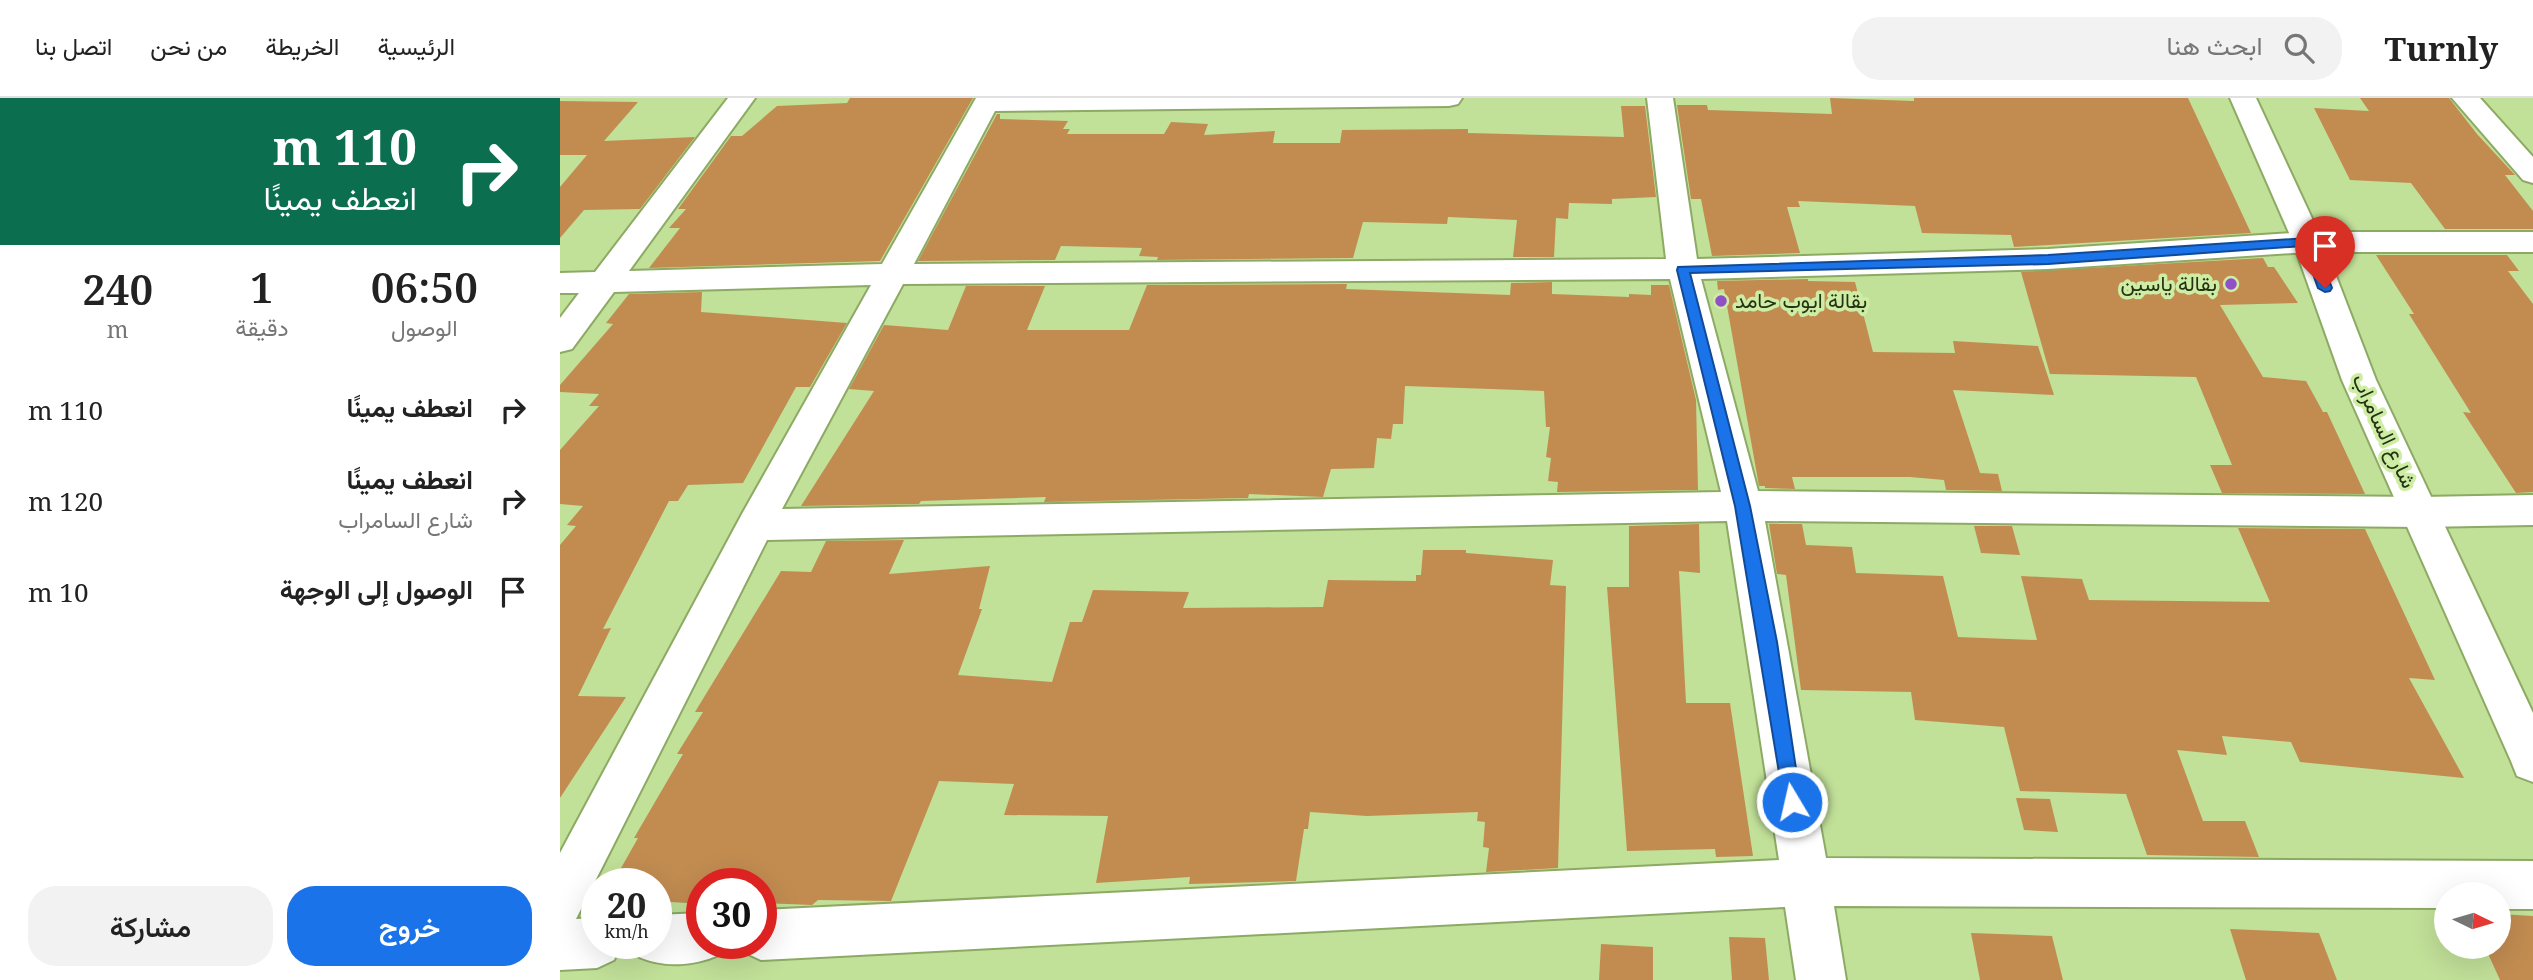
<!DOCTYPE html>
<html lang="ar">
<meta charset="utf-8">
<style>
body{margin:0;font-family:"Noto Serif",Vazirmatn,serif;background:#f2f2f2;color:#222;direction:rtl;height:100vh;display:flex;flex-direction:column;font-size:26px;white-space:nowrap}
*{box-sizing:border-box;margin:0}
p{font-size:23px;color:#767676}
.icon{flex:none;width:38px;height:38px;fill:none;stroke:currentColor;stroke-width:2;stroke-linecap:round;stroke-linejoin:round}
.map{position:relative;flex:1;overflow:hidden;direction:ltr}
.panel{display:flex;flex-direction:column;background:#fff;width:560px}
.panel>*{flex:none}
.banner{background:#0b6e4f;color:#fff;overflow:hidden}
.needle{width:46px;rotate:95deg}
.fabs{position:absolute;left:1874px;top:784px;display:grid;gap:14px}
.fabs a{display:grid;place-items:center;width:77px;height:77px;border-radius:50%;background:#fff;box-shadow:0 7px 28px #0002;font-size:35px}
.speed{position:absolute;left:21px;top:770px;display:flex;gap:14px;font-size:35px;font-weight:700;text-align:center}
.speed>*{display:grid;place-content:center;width:91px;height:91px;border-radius:50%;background:#fff;box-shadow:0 7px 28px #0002;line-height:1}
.speed small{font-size:18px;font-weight:400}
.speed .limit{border:10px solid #d22;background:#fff;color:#111}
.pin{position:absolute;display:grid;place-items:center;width:60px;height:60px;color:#fff;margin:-72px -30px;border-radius:50% 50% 50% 0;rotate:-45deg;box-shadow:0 0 7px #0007}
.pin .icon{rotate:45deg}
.me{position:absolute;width:77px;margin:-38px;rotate:351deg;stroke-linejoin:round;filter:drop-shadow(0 0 5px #0008)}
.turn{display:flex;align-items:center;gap:24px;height:147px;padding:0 28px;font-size:32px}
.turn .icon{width:91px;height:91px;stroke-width:2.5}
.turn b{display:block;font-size:49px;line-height:60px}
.eta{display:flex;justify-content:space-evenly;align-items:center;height:119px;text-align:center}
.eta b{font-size:42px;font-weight:600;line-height:49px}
.action{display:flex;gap:14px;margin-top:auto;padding:14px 28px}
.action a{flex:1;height:80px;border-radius:28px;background:#1a73e8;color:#fff;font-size:28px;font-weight:600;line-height:80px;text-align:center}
.action a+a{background:#f2f2f2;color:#222}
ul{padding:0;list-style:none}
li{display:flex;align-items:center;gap:21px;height:91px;padding:0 28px}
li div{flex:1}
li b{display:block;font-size:26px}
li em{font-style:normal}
header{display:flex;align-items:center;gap:42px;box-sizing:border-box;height:98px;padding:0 35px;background:#fff;border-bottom:2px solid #e0e0e0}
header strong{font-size:33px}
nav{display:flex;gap:38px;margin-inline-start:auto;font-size:24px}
.search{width:490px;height:63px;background:#f2f2f2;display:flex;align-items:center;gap:18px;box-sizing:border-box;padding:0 24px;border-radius:28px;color:#767676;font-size:26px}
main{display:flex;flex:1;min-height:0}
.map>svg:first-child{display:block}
.building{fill:#c28c51}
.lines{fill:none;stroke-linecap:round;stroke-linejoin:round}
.minor-casing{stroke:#8daa65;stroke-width:4}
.tertiary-casing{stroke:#8daa65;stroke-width:4}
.minor{fill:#fff;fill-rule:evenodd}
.tertiary{fill:#fff;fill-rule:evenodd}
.route{fill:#1a73e8;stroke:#114b97;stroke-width:2}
.poi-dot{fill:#9150c5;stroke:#ceeda4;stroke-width:2.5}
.labels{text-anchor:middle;stroke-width:7;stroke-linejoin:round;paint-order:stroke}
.poi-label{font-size:21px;fill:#253114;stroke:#ceeda4;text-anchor:end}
.street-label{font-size:21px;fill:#253114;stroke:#ceeda4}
</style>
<header>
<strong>Turnly</strong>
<div class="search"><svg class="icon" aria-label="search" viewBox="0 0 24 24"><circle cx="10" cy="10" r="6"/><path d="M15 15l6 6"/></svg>ابحث هنا</div>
<nav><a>الرئيسية</a><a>الخريطة</a><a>من نحن</a><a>اتصل بنا</a></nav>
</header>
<main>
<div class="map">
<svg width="1973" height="882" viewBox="0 0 1973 882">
<rect width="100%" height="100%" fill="#c1e098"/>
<g class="building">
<polygon points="290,0 413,0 320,163 89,170 120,130 109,130 126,111 118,111 171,38 182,38 217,8 287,5"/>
<polygon points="1270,0 1354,3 1354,0 1628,0 1691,135 1454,149 1451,137 1362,135 1355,108 1238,103 1240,109 1227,109 1240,155 1152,158 1141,101 1131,101 1117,7 1147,7 1148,12 1272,16"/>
<polygon points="1800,0 1889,0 1917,36 1955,77 1945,77 1973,113 1973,131 1885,131 1851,85 1790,82 1754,10 1809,13"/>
<polygon points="0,3 78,4 44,43 135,39 80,111 24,112 0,140 0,89 27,57 0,57"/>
<polygon points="1061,8 1085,8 1096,99 1052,101 1052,106 1009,105 1008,121 996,120 994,159 953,159 957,122 888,119 887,126 803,124 793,160 597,162 598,159 579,158 582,150 501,148 495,162 358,163 437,16 440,16 440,21 508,23 503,31 510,31 507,36 604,36 611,24 648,26 644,37 715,33 713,45 780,45 782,32 908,31 908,35 1064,39"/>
<polygon points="1816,157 1947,157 1959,173 1948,173 1973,206 1973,394 1956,395 1903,314 1911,315 1849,216 1854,216"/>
<polygon points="1703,160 1708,169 1714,169 1738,205 1660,207 1703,279 1746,283 1763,314 1767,314 1805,396 1662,395 1650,367 1672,367 1636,279 1490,276 1461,174"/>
<polygon points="1248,181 1248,183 1295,184 1313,254 1395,255 1393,243 1478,248 1494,297 1393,292 1420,375 1438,376 1442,393 1386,392 1384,382 1350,379 1232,379 1235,391 1205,390 1205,388 1199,388 1164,191 1158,192 1157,183"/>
<polygon points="992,184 992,196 1069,199 1069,196 1091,197 1091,187 1109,187 1136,302 1138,392 997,394 998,384 988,383 991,360 986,359 990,329 986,329 984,293 845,288 843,326 833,326 831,341 817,340 814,370 771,371 763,399 689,396 688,400 484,404 486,399 361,403 359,406 241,408 314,293 289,291 324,227 388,232 406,188 485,188 467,232 569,232 587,187 787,186 786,191 950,197 951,185"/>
<polygon points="142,194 141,214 287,225 250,289 236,289 183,385 128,387 118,403 109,403 43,531 51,530 18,598 66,599 0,700 0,447 16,428 7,427 23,408 0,406 0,352 39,308 29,308 39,296 0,294 0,287 53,226 46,225 69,196"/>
<polygon points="1139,426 1140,475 1119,473 1126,605 1170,605 1193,758 1156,759 1155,751 1067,753 1047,489 1069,489 1069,428"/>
<polygon points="1209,426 1242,426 1246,447 1292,449 1296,475 1383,478 1398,539 1477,542 1461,478 1522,481 1529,502 1710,504 1678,430 1805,431 1875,582 1849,580 1904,680 1740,664 1731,644 1662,638 1667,657 1617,652 1643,723 1685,723 1699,759 1587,757 1566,696 1460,693 1444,629 1355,622 1351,594 1241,592 1226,477 1217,476"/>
<polygon points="1414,428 1452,428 1460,457 1421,455"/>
<polygon points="344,442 329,476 430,468 419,511 422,511 398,577 492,584 510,524 522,524 533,492 629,494 623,510 763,509 768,482 856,483 856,477 861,477 863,452 906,452 906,455 993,462 990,487 1006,488 998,770 926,774 929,750 923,749 925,724 917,723 918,714 807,718 750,714 748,731 744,731 736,783 629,786 630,779 536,785 548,718 444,717 454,686 379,683 331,803 258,802 252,807 201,805 201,786 142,786 142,806 96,803 96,786 52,786 78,740 74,740 123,656 117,656 143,614 135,614 221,473 251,474 266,443"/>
<polygon points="1456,700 1490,701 1498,734 1464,732"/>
<polygon points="1939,816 1973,818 1973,882 1940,882 1925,849 1939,849"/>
<polygon points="1670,831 1759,835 1777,882 1686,882"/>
<polygon points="1411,835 1492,838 1503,882 1420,882"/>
<polygon points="1169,839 1205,840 1209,882 1172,882"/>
<polygon points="1041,846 1093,849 1093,882 1039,882"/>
</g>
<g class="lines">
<defs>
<g id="minor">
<path d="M168 0H195L69 173 322 166 416 0H902L898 6 889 8 435 13 354 166 1106 161 1087 0H1113L1137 161 1488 151 1748 134H1973V154H1748L1488 171 1141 181 1198 393 1861 399 1973 397V427L1861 429 1205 423 1266 760 1973 763V811H1939V796H1886V810L1274 808 1286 882H1236L1225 809 201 862 184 854 180 845H201V812L1219 762 1167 423 207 442 16 821 37 820V845H62L54 862 37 870 0 872V755L182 416 311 187 54 194 12 251 0 254V220L19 195H0V175L35 174ZM1110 181 1161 394 222 411 343 186Z"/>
<polygon points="1892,0 1920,0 1973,59 1973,85 1963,82"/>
<path d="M142 815V845H164L159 857C134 868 104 870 79 859L73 845H96V817Z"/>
</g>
<polygon id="tertiary" points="1670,0 1696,0 1763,144 1816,282 1973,615 1973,684 1957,678 1951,663 1782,282 1733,144"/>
</defs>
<use href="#minor" class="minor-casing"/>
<use href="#tertiary" class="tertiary-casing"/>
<use href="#minor" class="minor"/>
<use href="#tertiary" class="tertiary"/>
</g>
<polygon class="route" points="1748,140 1754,144 1772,190 1770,193 1765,194 1758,190 1743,148 1488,166 1130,175 1190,408 1217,544 1241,704 1239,711 1232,713 1225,711 1175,408 1117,172 1118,169 1488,157"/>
<g class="poi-dot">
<circle cx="1671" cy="186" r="7"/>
<circle cx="1161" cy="203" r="7"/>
</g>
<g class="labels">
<g class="poi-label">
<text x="1657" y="193">بقالة ياسين</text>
<text x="1175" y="210" text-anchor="start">بقالة ايوب حامد</text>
</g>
<g class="street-label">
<text transform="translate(1824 333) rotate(65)" y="7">شارع السامراب</text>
</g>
</g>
</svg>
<div class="fabs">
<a><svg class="needle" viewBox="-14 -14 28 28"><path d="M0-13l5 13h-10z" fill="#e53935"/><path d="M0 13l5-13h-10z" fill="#767676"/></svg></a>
</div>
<div class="speed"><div>20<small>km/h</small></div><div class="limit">30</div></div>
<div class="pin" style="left:1765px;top:190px;background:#d93025"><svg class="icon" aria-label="arrive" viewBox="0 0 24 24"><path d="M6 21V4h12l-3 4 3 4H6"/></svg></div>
<svg class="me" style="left:1232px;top:704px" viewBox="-20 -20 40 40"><circle r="17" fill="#1a73e8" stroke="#fff" stroke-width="3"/><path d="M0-11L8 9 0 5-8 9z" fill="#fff"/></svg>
</div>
<section class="panel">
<div class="banner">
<div class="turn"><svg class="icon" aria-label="right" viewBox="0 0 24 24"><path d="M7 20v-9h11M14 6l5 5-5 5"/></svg><div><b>110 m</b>انعطف يمينًا</div></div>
</div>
<div class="eta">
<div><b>06:50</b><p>الوصول</p></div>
<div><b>1</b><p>دقيقة</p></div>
<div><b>240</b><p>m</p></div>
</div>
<ul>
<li><svg class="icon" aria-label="right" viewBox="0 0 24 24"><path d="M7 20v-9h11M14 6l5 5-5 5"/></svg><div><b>انعطف يمينًا</b></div><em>110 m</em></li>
<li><svg class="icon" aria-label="right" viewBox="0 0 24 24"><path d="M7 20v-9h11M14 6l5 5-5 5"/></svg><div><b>انعطف يمينًا</b><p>شارع السامراب</p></div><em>120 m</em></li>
<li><svg class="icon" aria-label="arrive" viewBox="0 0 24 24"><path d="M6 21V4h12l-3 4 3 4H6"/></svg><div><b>الوصول إلى الوجهة</b></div><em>10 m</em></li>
</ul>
<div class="action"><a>خروج</a><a>مشاركة</a></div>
</section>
</main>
